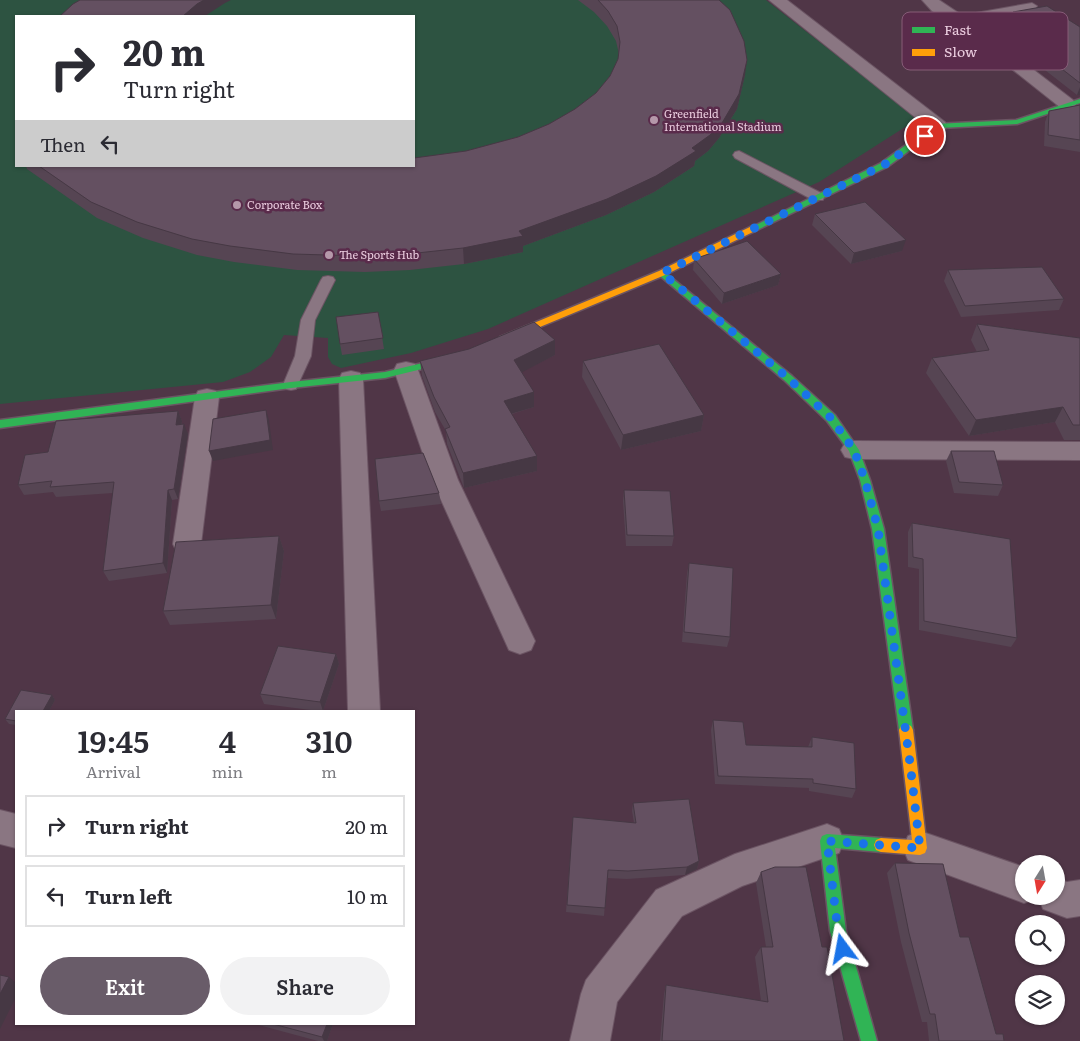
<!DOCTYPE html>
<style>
body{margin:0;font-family:Literata,serif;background:#f2f2f3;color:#2b2b33;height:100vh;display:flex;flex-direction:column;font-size:19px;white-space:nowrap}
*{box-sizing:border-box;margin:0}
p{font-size:16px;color:#7c7c81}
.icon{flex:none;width:28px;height:28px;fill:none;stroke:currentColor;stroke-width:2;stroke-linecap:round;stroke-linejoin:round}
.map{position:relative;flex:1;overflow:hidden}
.drawer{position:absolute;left:15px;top:710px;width:400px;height:315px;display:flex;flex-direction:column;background:#fff;border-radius:0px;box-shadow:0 1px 4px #0004}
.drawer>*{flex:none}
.top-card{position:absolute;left:15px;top:15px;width:400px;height:152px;border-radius:0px;box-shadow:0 1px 4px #0004;background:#fff;color:#2b2b33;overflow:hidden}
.needle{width:32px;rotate:191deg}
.fabs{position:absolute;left:1015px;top:855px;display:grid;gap:10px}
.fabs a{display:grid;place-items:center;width:50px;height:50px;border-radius:50%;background:#fff;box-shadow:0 1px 4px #0004;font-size:25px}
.pin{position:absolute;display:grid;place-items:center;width:42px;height:42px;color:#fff;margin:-21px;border:2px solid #fff;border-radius:50%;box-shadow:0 1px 5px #0007}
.me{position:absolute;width:55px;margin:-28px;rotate:347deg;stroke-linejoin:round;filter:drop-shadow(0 0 4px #0008)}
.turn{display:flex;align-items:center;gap:18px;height:105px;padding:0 25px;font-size:22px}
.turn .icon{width:65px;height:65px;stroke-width:2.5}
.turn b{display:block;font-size:35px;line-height:42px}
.then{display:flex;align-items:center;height:48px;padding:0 25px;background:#0003;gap:10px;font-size:19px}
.eta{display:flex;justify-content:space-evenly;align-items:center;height:85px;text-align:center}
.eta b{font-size:30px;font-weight:600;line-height:35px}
.primary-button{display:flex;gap:10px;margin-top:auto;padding:10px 25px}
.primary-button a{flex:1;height:58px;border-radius:30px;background:#695c69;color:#fff;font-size:20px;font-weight:600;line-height:58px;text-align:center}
.primary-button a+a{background:#f2f2f3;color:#2b2b33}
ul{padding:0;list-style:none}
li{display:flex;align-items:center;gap:15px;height:62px;margin:0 10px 8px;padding:0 15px;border:2px solid #e1e1e2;border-radius:0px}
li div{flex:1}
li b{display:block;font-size:19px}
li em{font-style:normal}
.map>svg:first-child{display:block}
.green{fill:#2d5341;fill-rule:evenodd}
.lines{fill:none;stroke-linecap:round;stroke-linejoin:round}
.lane-casing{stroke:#6b5463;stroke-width:2}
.street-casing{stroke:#6b5463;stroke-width:2}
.fast-casing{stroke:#6b5463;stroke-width:3}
.slow-casing{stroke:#6b5463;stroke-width:3}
.lane{fill:#8a7682;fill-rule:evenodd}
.street{fill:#8a7682;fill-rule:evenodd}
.fast{fill:#30b455;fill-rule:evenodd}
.slow{fill:#ff9f0a;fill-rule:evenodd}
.wall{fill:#564553}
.shaded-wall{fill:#463844}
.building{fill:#645061;stroke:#463844}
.route{stroke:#1a73e8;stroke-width:9;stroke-dasharray:0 16.2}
.poi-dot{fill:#b598aa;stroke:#5a2b4b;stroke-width:2}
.labels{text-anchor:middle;stroke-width:5;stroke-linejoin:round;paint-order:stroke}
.far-poi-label{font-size:11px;fill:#ebcddf;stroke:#5a2b4b;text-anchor:start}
.key{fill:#5a2b4b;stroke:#865c77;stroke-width:1}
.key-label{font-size:14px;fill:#ebcddf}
</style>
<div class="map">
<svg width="1080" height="1041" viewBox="0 0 1080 1041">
<rect width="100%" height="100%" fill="#503647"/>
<path class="green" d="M0 0H766L914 116 913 122 819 182 488 329 411 353 341 368 332 364 328 357V338L284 335 271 357 250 372 223 382 0 404ZM16 16H414V166H16Z"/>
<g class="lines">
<defs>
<g id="lane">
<polygon points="1032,3 1037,6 1036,8 959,22 954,19 959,16"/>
<polygon points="739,151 823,194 824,197 823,200 813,200 735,158 733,155 735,152"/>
<polygon points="328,276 333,277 335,280 315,320 311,356 296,389 291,390 286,389 283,385 295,356 301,320 321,280 323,277"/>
</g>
<g id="street">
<polygon points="769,0 787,0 945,122 947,126 945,130 938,132 931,130"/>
<polygon points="922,0 939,0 966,18 1073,100 1076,104 1073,108 1067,109 1061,108 959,27 932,11"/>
<polygon points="406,362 415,364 418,370 458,480 535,641 531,650 520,654 509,650 432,480 394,370 397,364"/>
<polygon points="351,371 360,373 363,379 380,711 348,711 339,379 342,373"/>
<polygon points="207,389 216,391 219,397 201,544 197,552 187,555 177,552 173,544 195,397 198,391"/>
<polygon points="854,441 1080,442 1080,460 854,459 845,457 841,450 845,443"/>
<polygon points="0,810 16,814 16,848 0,844"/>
<polygon points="827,824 839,829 844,841 839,853 742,886 682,916 617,1002 610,1041 570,1041 581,994 586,980 656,890 735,854"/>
<polygon points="920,831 1024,867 1024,896 1037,898 1024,903 908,860 903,848 908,836"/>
<polygon points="1056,878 1067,882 1080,880 1080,916 1067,918 1043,909 1038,896 1056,896"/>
</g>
<g id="fast">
<polygon points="1080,99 1080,103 1017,124 940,128 887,167 755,231 752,232 748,229 881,163 935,124 1016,120"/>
<polygon points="662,270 792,376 835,415 859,450 870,480 884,529 913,730 911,734 906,736 901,734 899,730 872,529 860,480 849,451 827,421 784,380 659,275 658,273"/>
<polygon points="456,355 459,356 461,358 459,360 385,378 291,388 0,428 0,420 291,382 385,372"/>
<polygon points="827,834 881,838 886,840 888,845 886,850 881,852 835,848 846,931 877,1041 861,1041 830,931 820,841 822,836"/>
</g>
<g id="slow">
<polygon points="752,226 755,227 755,231 665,275 506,341 500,341 498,339 500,337 659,271"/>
<polygon points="906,724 911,726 913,730 927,848 925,853 920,855 881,852 876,850 874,845 876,840 881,838 912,840 899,730 901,726"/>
</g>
</defs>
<use href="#lane" class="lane-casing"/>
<use href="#street" class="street-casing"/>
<use href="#fast" class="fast-casing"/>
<use href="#slow" class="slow-casing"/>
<use href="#lane" class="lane"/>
<use href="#street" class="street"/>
<use href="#fast" class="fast"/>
<use href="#slow" class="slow"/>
</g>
<g class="wall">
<polygon points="578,0 719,0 745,75 737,109 719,138 708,151 695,161 694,166 654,192 606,215 523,246 523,252 464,264 410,270 365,272 297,270 234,262 197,255 143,238 97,218 27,169 26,166 414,166 420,158 466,151 518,137 549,124 575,109 596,93 610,76 618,59 619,54 616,41 607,26 594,12"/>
<polygon points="1013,12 1080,27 1080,95 1077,95 1027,56 1031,45 1040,43 1010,23"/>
<polygon points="1080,105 1080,152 1044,146 1045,122 1049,111"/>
<polygon points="815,214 902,251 851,264 812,225"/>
<polygon points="694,259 781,274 778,285 722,304 693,270"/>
<polygon points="948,270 1064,299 1059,310 961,317 944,281"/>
<polygon points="378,312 384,349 342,355 340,344"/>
<polygon points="977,324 1080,338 1080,440 1064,440 1055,422 969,436 926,373 932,358 977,352 971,340"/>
<polygon points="555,340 555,355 521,372 534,407 512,414 537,471 464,488 447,444 446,431 435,412 422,376 420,361"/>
<polygon points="583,361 704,415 701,431 621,450 582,377"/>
<polygon points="178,411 182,421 182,425 188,434 178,499 172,500 167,573 109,581 103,571 113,493 56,497 53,492 24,495 18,485 48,452"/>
<polygon points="951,451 1003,485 998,496 954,493 946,461"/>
<polygon points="624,490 674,536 672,546 626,546 623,501"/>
<polygon points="439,493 441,504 381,511 379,501"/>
<polygon points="912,523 1017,638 1011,647 919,630 919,569 908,567 908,532"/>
<polygon points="279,536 284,551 276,619 170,625 163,611"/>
<polygon points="689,563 730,637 727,647 682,642 687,573"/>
<polygon points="336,654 339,664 323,711 318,711 264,704 260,694"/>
<polygon points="21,690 52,695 55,700 49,711 16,711 16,725 9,724 5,719"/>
<polygon points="713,720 746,745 808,747 812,737 856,789 852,798 809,791 809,788 715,784 711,730"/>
<polygon points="633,803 699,861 697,869 685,875 627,879 607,878 604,916 566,912 573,817 634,823 632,811"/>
<polygon points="895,863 960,937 996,1034 1004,1041 929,1041 927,1022 922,1022 901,942 887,873"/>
<polygon points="761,872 822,947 844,1041 660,1041 664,994 666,985 761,1001 755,957 761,947 766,947 756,883"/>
<polygon points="255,1024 333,1024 327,1041 318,1041"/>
</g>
<g class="shaded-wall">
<polygon points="204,0 231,0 225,3 205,16 183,16 197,4"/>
<polygon points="747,60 745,75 737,109 719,138 708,151 695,161 694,166 654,192 606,215 523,246 523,252 464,264 463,248 519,231 692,148"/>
<polygon points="1080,87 1080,95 1077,95"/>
<polygon points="906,240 902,251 851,264 854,253"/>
<polygon points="781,274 778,285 722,304 724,293"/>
<polygon points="555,340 555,355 515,376 514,360"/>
<polygon points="534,392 534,407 504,416 504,401"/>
<polygon points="1063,407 1055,422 969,436 976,420"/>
<polygon points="266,410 269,420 273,450 213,461 209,451"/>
<polygon points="178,411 182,421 180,436 176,425"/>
<polygon points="704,415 701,431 621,450 623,435"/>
<polygon points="184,424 188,434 178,499 174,489"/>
<polygon points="537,456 537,471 464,488 463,473"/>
<polygon points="168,490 172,500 167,573 163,563"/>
<polygon points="279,536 284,551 276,619 271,605"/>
<polygon points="336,654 339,664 323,711 320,702"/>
<polygon points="52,695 55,700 49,711 43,711"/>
<polygon points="699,861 697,869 685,875 687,867"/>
<polygon points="9,977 16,983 16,997 0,1029 0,994"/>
<polygon points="327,1024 333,1024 327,1041 324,1041 322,1037"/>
</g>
<g class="building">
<polygon points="80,0 204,0 197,4 183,16 60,16 73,4"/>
<polygon points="598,0 719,0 730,10 744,41 747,60 739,94 722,123 710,135 692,148 696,151 656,176 607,199 519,231 523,236 463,248 408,254 362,256 293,254 230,246 192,239 137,222 91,202 39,166 414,166 414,158 466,151 518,137 549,124 575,109 596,93 610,76 618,59 620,42 617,26 608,11"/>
<polygon points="1047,6 1080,27 1080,83 1031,45 1057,41 1013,12"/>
<polygon points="1080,105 1080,140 1048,135 1049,111"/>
<polygon points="865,202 906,240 854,253 815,214"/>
<polygon points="747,241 781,274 724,293 694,259"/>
<polygon points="1042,267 1064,299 965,306 948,270"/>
<polygon points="378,312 383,338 340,344 336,317"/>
<polygon points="534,322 555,340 514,360 534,392 504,401 537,456 463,473 445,429 450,427 434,397 420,361 469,349"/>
<polygon points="977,324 1080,338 1080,425 1073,425 1063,407 976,420 932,358 989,350"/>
<polygon points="659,344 704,415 623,435 583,361"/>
<polygon points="266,410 270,440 209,451 213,419"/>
<polygon points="178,411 176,425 184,424 174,489 168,490 163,563 103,571 114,482 50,487 52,481 18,485 25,455 48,452 56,421"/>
<polygon points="951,451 994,451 1003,485 959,482"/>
<polygon points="423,453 439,493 379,501 375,459"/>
<polygon points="624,490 670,491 674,536 627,535"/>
<polygon points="912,523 1010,539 1017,638 924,621 923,559 913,557"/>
<polygon points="279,536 271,605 163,611 176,542"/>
<polygon points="689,563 733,568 730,637 684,632"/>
<polygon points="278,646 336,654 320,702 260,694"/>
<polygon points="21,690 52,695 43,711 16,711 16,721 5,719"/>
<polygon points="713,720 743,722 746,745 812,747 812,737 854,743 856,789 813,783 813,779 718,776"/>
<polygon points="689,799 699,861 687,867 628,871 608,870 605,908 567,905 573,817 636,823 633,803"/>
<polygon points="895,863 943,864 960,937 969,937 996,1034 1003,1034 1004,1041 939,1041 935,1014 930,1014 909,933"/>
<polygon points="775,867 806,867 822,947 827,947 844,1041 662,1041 666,985 768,1002 761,947 773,947 761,872"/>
<polygon points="0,975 9,977 0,994"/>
<polygon points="273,1024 327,1024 322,1037"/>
</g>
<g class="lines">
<polyline class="route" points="843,949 838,931 827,841 920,848 910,763 878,529 865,480 854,450 831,418 788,378 662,273 884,165 925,136"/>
</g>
<g class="poi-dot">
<circle cx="654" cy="120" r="5"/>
<circle cx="237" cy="205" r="5"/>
<circle cx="329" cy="255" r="5"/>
</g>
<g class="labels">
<g class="far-poi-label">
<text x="664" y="118">Greenfield<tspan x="664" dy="13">International Stadium</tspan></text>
<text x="247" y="209">Corporate Box</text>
<text x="339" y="259">The Sports Hub</text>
</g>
</g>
<rect x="902" y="12" width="166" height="58" rx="8" class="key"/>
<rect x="912" y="27" width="23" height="6" fill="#30b455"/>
<rect x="912" y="49" width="23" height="7" fill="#ff9f0a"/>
<g class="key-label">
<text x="944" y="35">Fast</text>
<text x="944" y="57">Slow</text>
</g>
</svg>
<div class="fabs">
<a><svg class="needle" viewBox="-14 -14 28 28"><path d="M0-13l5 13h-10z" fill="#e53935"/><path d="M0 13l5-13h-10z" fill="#7c7c81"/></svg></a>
<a><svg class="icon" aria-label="search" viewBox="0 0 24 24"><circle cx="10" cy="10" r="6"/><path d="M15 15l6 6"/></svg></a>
<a><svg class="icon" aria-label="layers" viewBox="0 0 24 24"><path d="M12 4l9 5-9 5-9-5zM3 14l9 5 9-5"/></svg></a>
</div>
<div class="pin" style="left:925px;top:136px;background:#d93025"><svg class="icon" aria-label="arrive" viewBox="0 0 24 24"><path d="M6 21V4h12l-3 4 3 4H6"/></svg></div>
<svg class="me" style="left:843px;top:949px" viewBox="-20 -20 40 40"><path d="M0-17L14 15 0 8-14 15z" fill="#1a73e8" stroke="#fff" stroke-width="4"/></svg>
<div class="top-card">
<div class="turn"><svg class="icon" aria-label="right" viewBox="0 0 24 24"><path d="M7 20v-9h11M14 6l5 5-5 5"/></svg><div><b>20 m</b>Turn right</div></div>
<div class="then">Then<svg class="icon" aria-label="left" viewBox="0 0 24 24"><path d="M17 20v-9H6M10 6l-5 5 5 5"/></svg></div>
</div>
<section class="drawer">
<div class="eta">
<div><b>19:45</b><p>Arrival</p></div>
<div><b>4</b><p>min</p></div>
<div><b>310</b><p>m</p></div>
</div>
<ul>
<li><svg class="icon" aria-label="right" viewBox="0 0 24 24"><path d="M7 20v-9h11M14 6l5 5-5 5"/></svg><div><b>Turn right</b></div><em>20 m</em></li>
<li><svg class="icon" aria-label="left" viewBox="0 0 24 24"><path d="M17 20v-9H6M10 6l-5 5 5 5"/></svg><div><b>Turn left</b></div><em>10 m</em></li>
</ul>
<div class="primary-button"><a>Exit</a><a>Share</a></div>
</section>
</div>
